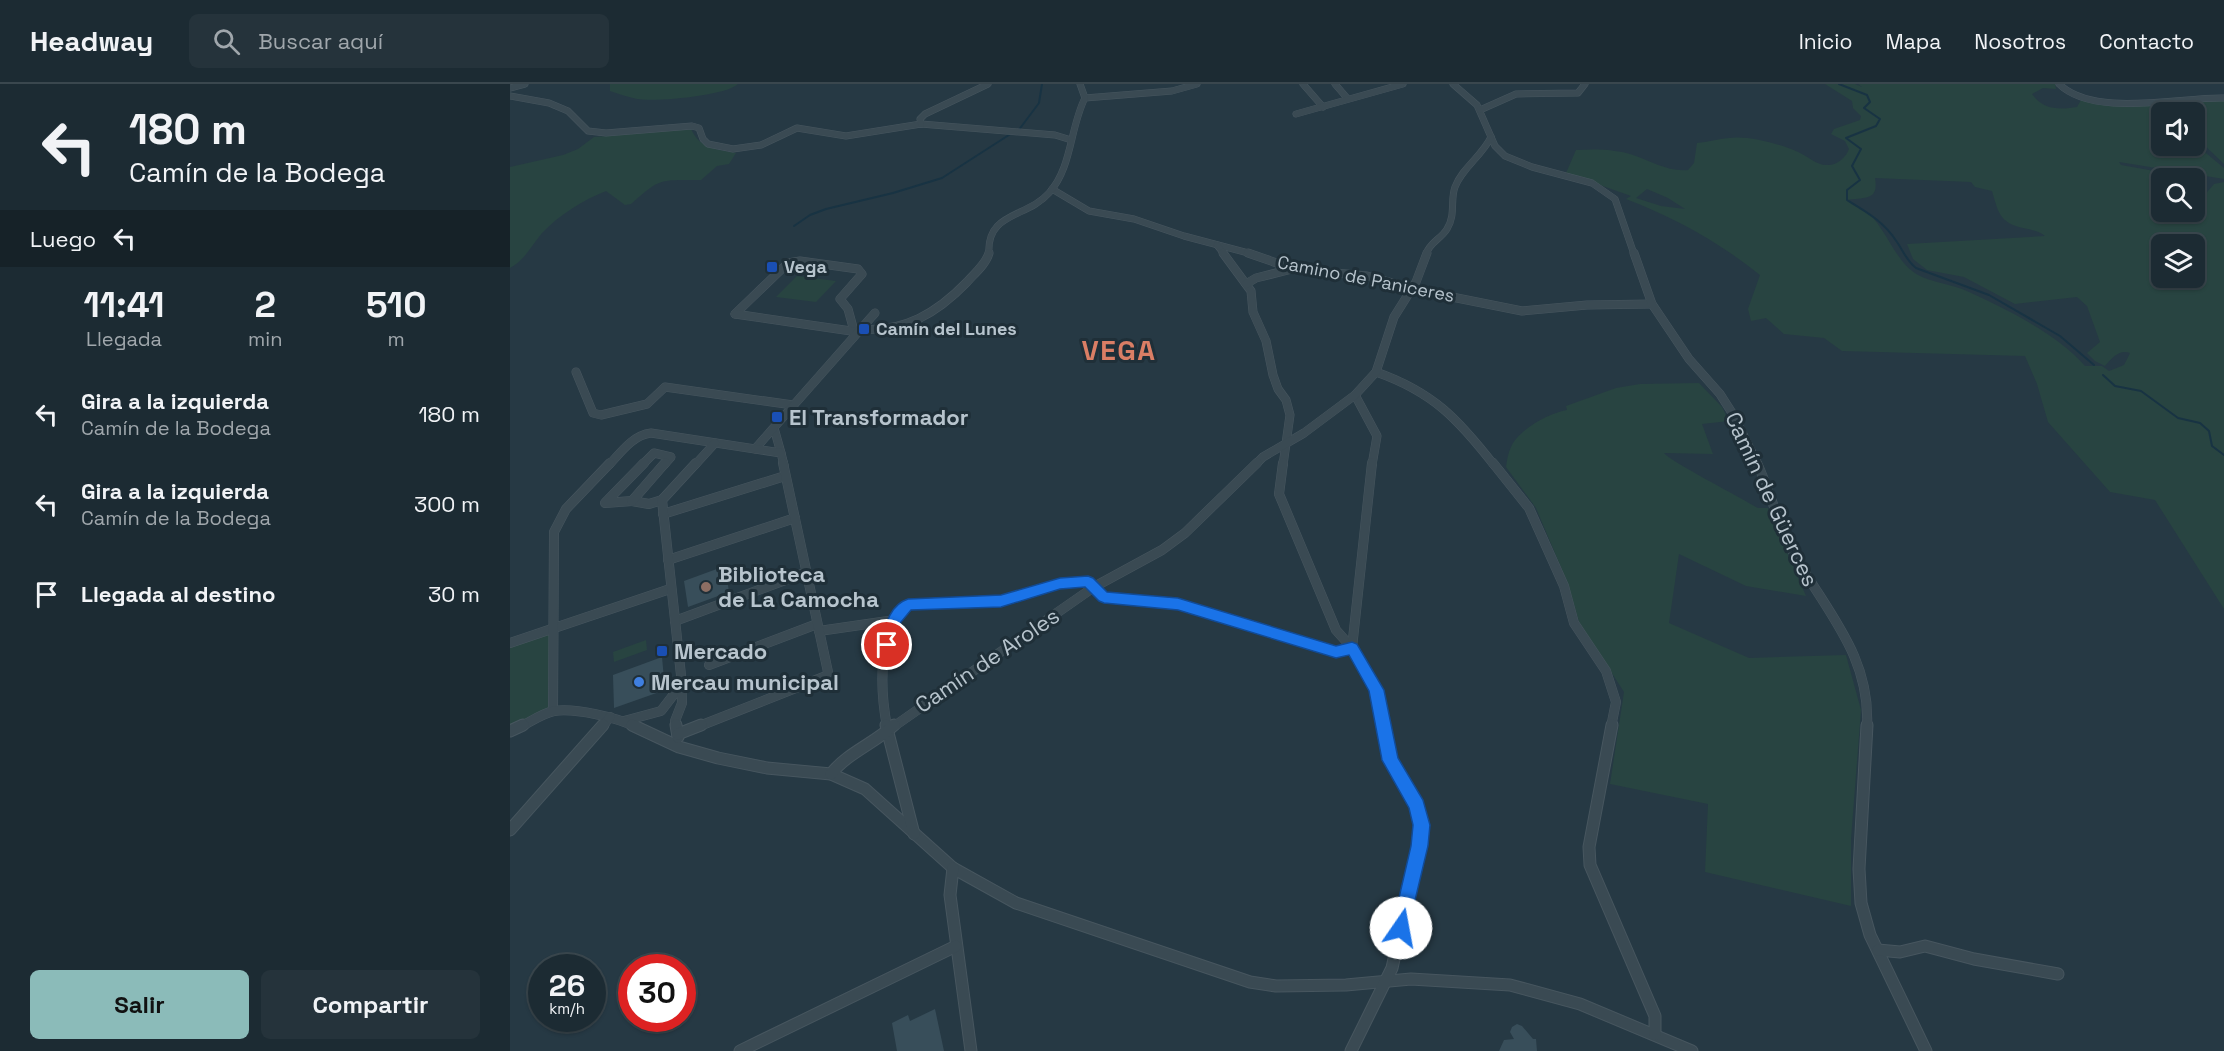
<!DOCTYPE html>
<html lang="es">
<meta charset="utf-8">
<style>
body{margin:0;font-family:"Space Grotesk",sans-serif;background:#25333b;color:#f1f3f6;height:100vh;display:flex;flex-direction:column;font-size:22px;white-space:nowrap}
*{box-sizing:border-box;margin:0}
p{font-size:20px;color:#a0a7ac}
.icon{flex:none;width:33px;height:33px;fill:none;stroke:currentColor;stroke-width:2;stroke-linecap:round;stroke-linejoin:round}
.map{position:relative;flex:1;overflow:hidden}
.panel{display:flex;flex-direction:column;background:#1c2b33;width:510px}
.panel>*{flex:none}
.hud{background:#1c2b33;color:#f1f3f6;overflow:hidden}
.buttons{position:absolute;left:1641px;top:18px;display:grid;gap:12px}
.buttons a{display:grid;place-items:center;width:54px;height:54px;border-radius:9px;background:#1c2b33;box-shadow:0 2px 4px #0004,0 0 0 2px #3a474e;font-size:30px}
.speed{position:absolute;left:18px;top:870px;display:flex;gap:12px;font-size:30px;font-weight:700;text-align:center}
.speed>*{display:grid;place-content:center;width:78px;height:78px;border-radius:50%;background:#1c2b33;box-shadow:0 2px 4px #0004,0 0 0 2px #3a474e;line-height:1}
.speed small{font-size:15px;font-weight:400}
.speed .limit{border:9px solid #d22;background:#fff;color:#111}
.pin{position:absolute;display:grid;place-items:center;width:51px;height:51px;color:#fff;margin:-26px;border:3px solid #fff;border-radius:50%;box-shadow:0 2px 6px #0007}
.me{position:absolute;width:66px;margin:-33px;rotate:12deg;stroke-linejoin:round;filter:drop-shadow(0 0 4px #0008)}
.turn{display:flex;align-items:center;gap:21px;height:126px;padding:0 30px;font-size:27px}
.turn .icon{width:78px;height:78px;stroke-width:2.5}
.turn b{display:block;font-size:42px;line-height:51px}
.then{display:flex;align-items:center;height:57px;padding:0 30px;background:#0003;gap:12px;font-size:22px}
.eta{display:flex;justify-content:space-evenly;align-items:center;height:102px;text-align:center}
.eta b{font-size:36px;font-weight:700;line-height:42px}
.button{display:flex;gap:12px;margin-top:auto;padding:12px 30px}
.button a{flex:1;height:69px;border-radius:9px;background:#8bbbb9;color:#111;font-size:24px;font-weight:700;line-height:69px;text-align:center}
.button a+a{background:#25333b;color:#f1f3f6}
ul{padding:0;list-style:none}
li{display:flex;align-items:center;gap:18px;height:90px;padding:0 30px}
li div{flex:1}
li b{display:block;font-size:22px}
li em{font-style:normal}
header{display:flex;align-items:center;gap:36px;box-sizing:border-box;height:84px;padding:0 30px;background:#1c2b33;border-bottom:2px solid #3a474e}
header strong{font-size:28px}
nav{display:flex;gap:33px;margin-inline-start:auto;font-size:21px}
.search{width:420px;height:54px;background:#25333b;display:flex;align-items:center;gap:15px;box-sizing:border-box;padding:0 21px;border-radius:9px;color:#a0a7ac;font-size:22px}
main{display:flex;flex:1;min-height:0}
.map>svg:first-child{display:block}
.green{fill:#284441;fill-rule:evenodd}
.lines{fill:none;stroke-linecap:round;stroke-linejoin:round}
.stream{stroke:#183343;stroke-width:2}
.building{fill:#384e5a}
.street-far3-casing{stroke:#47565f;stroke-width:7}
.street-far2-casing{stroke:#47565f;stroke-width:9}
.street-far1-casing{stroke:#47565f;stroke-width:10}
.street-casing{stroke:#47565f;stroke-width:13}
.street-far3{stroke:#3a4a53;stroke-width:6}
.street-far2{stroke:#3a4a53;stroke-width:8}
.street-far1{stroke:#3a4a53;stroke-width:9}
.street{stroke:#3a4a53;stroke-width:11}
.route{fill:#1a73e8;stroke:#114b97;stroke-width:1.5}
.transit-dot{fill:#1a4fb4;stroke:#1f2f38;stroke-width:2}
.education-dot{fill:#8d6e63;stroke:#1f2f38;stroke-width:2}
.shop-dot{fill:#3f7fe0;stroke:#1f2f38;stroke-width:2}
.labels{text-anchor:middle;stroke-width:6;stroke-linejoin:round;paint-order:stroke}
.far-poi-label{font-size:18px;font-weight:bold;fill:#b7c4cd;stroke:#1f2f38;text-anchor:start}
.far-street-label{font-size:18px;fill:#b7c4cd;stroke:#1f2f38}
.poi-label{font-size:22px;font-weight:bold;fill:#b7c4cd;stroke:#1f2f38;text-anchor:start}
.street-label{font-size:22px;fill:#b7c4cd;stroke:#1f2f38}
.district-label{font-size:28px;font-weight:bold;letter-spacing:1.5px;fill:#da7e65;stroke:#1f2f38}
</style>
<header>
<strong>Headway</strong>
<div class="search"><svg class="icon" aria-label="search" viewBox="0 0 24 24"><circle cx="10" cy="10" r="6"/><path d="M15 15l6 6"/></svg>Buscar aquí</div>
<nav><a>Inicio</a><a>Mapa</a><a>Nosotros</a><a>Contacto</a></nav>
</header>
<main>
<section class="panel">
<div class="hud">
<div class="turn"><svg class="icon" aria-label="left" viewBox="0 0 24 24"><path d="M17 20v-9H6M10 6l-5 5 5 5"/></svg><div><b>180 m</b>Camín de la Bodega</div></div>
<div class="then">Luego<svg class="icon" aria-label="left" viewBox="0 0 24 24"><path d="M17 20v-9H6M10 6l-5 5 5 5"/></svg></div>
</div>
<div class="eta">
<div><b>11:41</b><p>Llegada</p></div>
<div><b>2</b><p>min</p></div>
<div><b>510</b><p>m</p></div>
</div>
<ul>
<li><svg class="icon" aria-label="left" viewBox="0 0 24 24"><path d="M17 20v-9H6M10 6l-5 5 5 5"/></svg><div><b>Gira a la izquierda</b><p>Camín de la Bodega</p></div><em>180 m</em></li>
<li><svg class="icon" aria-label="left" viewBox="0 0 24 24"><path d="M17 20v-9H6M10 6l-5 5 5 5"/></svg><div><b>Gira a la izquierda</b><p>Camín de la Bodega</p></div><em>300 m</em></li>
<li><svg class="icon" aria-label="arrive" viewBox="0 0 24 24"><path d="M6 21V4h12l-3 4 3 4H6"/></svg><div><b>Llegada al destino</b></div><em>30 m</em></li>
</ul>
<div class="button"><a>Salir</a><a>Compartir</a></div>
</section>
<div class="map">
<svg width="1714" height="967" viewBox="0 0 1714 967">
<rect width="100%" height="100%" fill="#263944"/>
<g class="green">
<path d="M100 0H228C215 12 146 18 127 15 118 13 109 10 100 7Z"/>
<path d="M1315 0H1345L1352 3 1348 0H1545L1546 5 1533 4 1522 10C1533 26 1550 26 1567 23L1571 16 1603 21 1644 22 1658 27 1657 20 1714 13V80L1685 52 1684 28H1652V62L1685 60 1714 84V95L1609 78 1611 81 1689 95 1697 102 1689 111 1692 114 1704 100 1714 98V525L1645 416 1600 408 1538 338 1527 300 1515 272 1332 267 1314 254 1274 250 1256 234 1241 237 1238 225 1250 191C1209 158 1165 134 1116 115L1121 112 1056 89 1066 66C1085 65 1105 65 1123 71 1141 77 1158 88 1178 86L1184 79 1187 59C1198 58 1208 55 1219 54 1238 51 1271 60 1288 68 1298 72 1307 82 1318 81 1328 81 1336 73 1339 65L1335 57 1321 50 1324 45 1350 36 1351 32 1343 24 1342 17ZM1365 94 1461 98 1465 103 1482 107C1489 132 1491 140 1518 145 1525 147 1530 148 1535 152L1397 160 1403 175 1417 186 1454 193 1505 220 1567 213 1577 222 1590 258 1577 269 1585 277 1595 282C1602 274 1609 265 1620 269L1614 281 1599 287 1592 282H1575C1548 250 1491 222 1452 205 1438 200 1422 198 1408 191 1387 179 1379 152 1363 134 1356 127 1345 124 1337 116 1355 113 1369 117 1365 94ZM1652 94H1684V128C1671 128 1657 135 1645 131L1656 128H1652ZM1137 105 1158 114 1175 125 1151 122 1126 114ZM1652 160H1684V194H1652Z"/>
<path d="M181 45C190 65 206 65 226 69L219 80 207 82 191 96C150 96 151 93 121 120L115 121 96 107C73 116 49 131 32 149 21 162 15 176 0 184V83L53 71 68 65 84 53Z"/>
<polygon points="287,192 326,197 306,218 266,213"/>
<path d="M1189 299 1212 323 1219 337 1192 340 1203 370 1154 369C1158 376 1235 416 1248 424H1258L1296 512 1236 502 1169 470 1159 539 1239 574 1336 571 1351 626 1341 755V822L1195 788 1198 720 1100 700 1114 608 1069 538 1058 500 1026 424 996 383C997 376 998 369 1001 363 1008 346 1039 329 1057 326L1056 322 1106 304 1130 300Z"/>
<polygon points="42,545 43,627 0,647 0,559"/>
<polygon points="136,556 137,566 104,578 103,568"/>
</g>
<g class="lines">
<g class="stream">
<path d="M1329 0 1357 11 1360 18 1354 24 1370 35 1366 42 1336 54 1351 65 1342 82 1350 96 1337 106V116C1357 128 1374 138 1387 158 1394 168 1396 176 1406 184L1479 211 1550 252 1584 281"/>
<polyline points="508,47 529,19 532,0"/>
<polyline points="284,142 300,131 316,125 383,109 432,94 502,49"/>
<polyline points="1593,291 1605,302 1631,307 1668,334 1690,339 1699,347 1702,362 1714,371"/>
</g>
</g>
<g class="building">
<polygon points="215,482 219,508 178,523 174,497"/>
<polygon points="152,573 155,606 104,624 103,591"/>
<polygon points="425,925 434,967 387,967 382,939 398,931 400,937"/>
<polygon points="1007,940 1012,942 1023,955 1026,955 1027,967 989,967 994,956 1004,955 1000,948 1002,943"/>
</g>
<g class="lines">
<defs>
<g id="street-far3">
<polyline points="793,0 813,23"/>
<polyline points="825,0 837,14"/>
<polyline points="943,0 967,21 985,62 995,72 1022,83 1082,99 1105,115 1124,170"/>
<path d="M1549 0C1584 34 1669 13 1714 14"/>
<polyline points="0,4 15,0"/>
<polyline points="0,12 39,19 58,27 78,47 96,49 182,42 189,44 193,55 198,60 223,65 251,61 287,44 336,52 411,40 545,51 558,55"/>
<polyline points="575,14 662,7 687,0"/>
<polyline points="970,26 1006,10 1068,9 1075,0"/>
<polyline points="786,30 893,0"/>
<polyline points="411,40 410,35 415,30 478,0"/>
<polyline points="542,105 579,127 624,135 674,152 742,170"/>
<polyline points="707,161 714,170"/>
<path d="M479 170C476 128 517 134 539 109 562 84 560 43 575 14L570 0"/>
<path d="M916 170C920 158 931 155 937 145 946 131 940 116 945 103 952 84 972 72 981 53"/>
</g>
<g id="street-far2">
<polyline points="713,169 741,207 743,228 756,257 763,291 768,305 776,316 780,331 773,381"/>
<polyline points="738,169 784,185 857,192 912,207 1012,227 1077,221 1142,220"/>
<polyline points="1124,169 1142,220 1179,275 1210,310 1224,332 1248,381"/>
<polyline points="736,200 746,194 782,185"/>
<polyline points="225,230 278,179 290,177 348,185 352,190 330,215 338,225 344,247"/>
<polyline points="225,230 348,248"/>
<path d="M350 245C394 249 427 229 457 198 465 189 476 180 479 169"/>
<polyline points="66,288 83,329 91,331 137,320 155,303 283,321"/>
<path d="M866 288C923 308 948 335 984 381"/>
<polyline points="845,311 867,352 862,381"/>
<polyline points="264,344 271,369"/>
<polyline points="245,365 365,229"/>
<path d="M99 381C111 368 123 351 141 349L271 369 274 381"/>
<polyline points="132,381 144,369 161,373 154,381"/>
<polyline points="185,381 205,359"/>
<polyline points="745,381 753,373 794,349 845,311 866,288 884,233 906,198 917,169"/>
</g>
<g id="street-far1">
<polyline points="773,379 769,410 826,546 842,564 866,606 873,643"/>
<polyline points="983,379 1019,424 1054,502 1064,539 1096,587 1106,618 1101,643"/>
<path d="M1247 379C1260 407 1267 437 1281 464 1313 525 1361 569 1357 643"/>
<polyline points="122,417 139,420 152,416"/>
<polyline points="122,417 95,419 134,379"/>
<polyline points="122,417 155,379"/>
<polyline points="153,430 275,392"/>
<polyline points="158,476 285,434"/>
<polyline points="165,537 297,488"/>
<polyline points="309,547 385,536"/>
<polyline points="0,559 160,505"/>
<polyline points="842,564 862,379"/>
<polyline points="199,581 307,540"/>
<polyline points="43,627 44,448 56,425 100,379"/>
<polyline points="114,637 151,627 171,601"/>
<path d="M10 643C20 638 33 629 44 627 65 624 106 633 126 643"/>
<polyline points="92,643 100,633"/>
<polyline points="166,643 165,637 172,619 171,591 152,416 186,379"/>
<polyline points="187,643 316,592 318,588 273,379"/>
<path d="M377 643C370 605 367 549 398 521L491 517 550 500 578 497 594 513 668 520 826 568 842 564"/>
<polyline points="383,643 584,503 652,466 675,449 747,379"/>
</g>
<g id="street">
<polyline points="122,641 169,663 208,674 257,684 321,690 355,705 443,784 506,819 740,898 766,902 836,901 901,895 1000,901 1070,920 1182,967"/>
<polyline points="166,641 168,653"/>
<polyline points="376,641 404,750"/>
<polyline points="1102,641 1079,763 1080,781 1145,932 1145,950"/>
<polyline points="1357,641 1349,785 1351,819 1360,851 1416,967"/>
<polyline points="0,647 13,641"/>
<polyline points="168,650 191,641"/>
<path d="M321 690C337 669 365 659 384 641"/>
<polyline points="0,746 93,641"/>
<polyline points="443,784 440,811 461,967"/>
<polyline points="1368,866 1390,868 1415,862 1464,875 1548,890"/>
<polyline points="230,967 446,862"/>
<polyline points="841,967 882,884 909,762 911,741 907,722 880,676 873,641"/>
</g>
</defs>
<use href="#street-far3" class="street-far3-casing"/>
<use href="#street-far2" class="street-far2-casing"/>
<use href="#street-far1" class="street-far1-casing"/>
<use href="#street" class="street-casing"/>
<use href="#street-far3" class="street-far3"/>
<use href="#street-far2" class="street-far2"/>
<use href="#street-far1" class="street-far1"/>
<use href="#street" class="street"/>
</g>
<path class="route" d="M578 492 583 494 597 508 668 514 826 562 842 558 847 560 874 606 888 674 913 716 920 741 918 762 897 850 891 853 885 850 882 844 901 762 903 741 899 724 872 676 859 607 839 571 826 574 668 526 594 519 589 517 575 503 550 505 491 523 401 526 391 538 382 565H372L370 561C375 543 379 521 398 515L491 511 550 494Z"/>
<g class="transit-dot">
<rect x="256" y="177" width="12" height="12" rx="3"/>
<rect x="348" y="239" width="12" height="12" rx="3"/>
<rect x="261" y="327" width="12" height="12" rx="3"/>
<rect x="146" y="561" width="12" height="12" rx="3"/>
</g>
<circle class="education-dot" cx="196" cy="503" r="6"/>
<circle class="shop-dot" cx="129" cy="598" r="6"/>
<g class="labels">
<g class="far-poi-label">
<text x="274" y="189">Vega</text>
<text x="366" y="251">Camín del Lunes</text>
</g>
<g class="far-street-label">
<text transform="translate(856 195) rotate(11)" y="6">Camino de Paniceres</text>
</g>
<g class="poi-label">
<text x="279" y="341">El Transformador</text>
<text x="208" y="498">Biblioteca<tspan x="208" dy="25">de La Camocha</tspan></text>
<text x="164" y="575">Mercado</text>
<text x="141" y="606">Mercau municipal</text>
</g>
<g class="street-label">
<text transform="translate(1262 415) rotate(65)" y="8">Camín de Güerces</text>
<text transform="translate(477 576) rotate(-34)" y="8">Camín de Aroles</text>
</g>
<g class="district-label">
<text x="609" y="276">VEGA</text>
</g>
</g>
</svg>
<div class="buttons">
<a><svg class="icon" aria-label="sound" viewBox="0 0 24 24"><path d="M4 9h4l5-4v14l-5-4H4zM17 9q2 3 0 6"/></svg></a>
<a><svg class="icon" aria-label="search" viewBox="0 0 24 24"><circle cx="10" cy="10" r="6"/><path d="M15 15l6 6"/></svg></a>
<a><svg class="icon" aria-label="layers" viewBox="0 0 24 24"><path d="M12 4l9 5-9 5-9-5zM3 14l9 5 9-5"/></svg></a>
</div>
<div class="speed"><div>26<small>km/h</small></div><div class="limit">30</div></div>
<div class="pin" style="left:377px;top:561px;background:#d93025"><svg class="icon" aria-label="arrive" viewBox="0 0 24 24"><path d="M6 21V4h12l-3 4 3 4H6"/></svg></div>
<svg class="me" style="left:891px;top:844px" viewBox="-20 -20 40 40"><circle r="19" fill="#fff"/><path d="M0-13L10 11 0 6-10 11z" fill="#1a73e8"/></svg>
</div>
</main>
